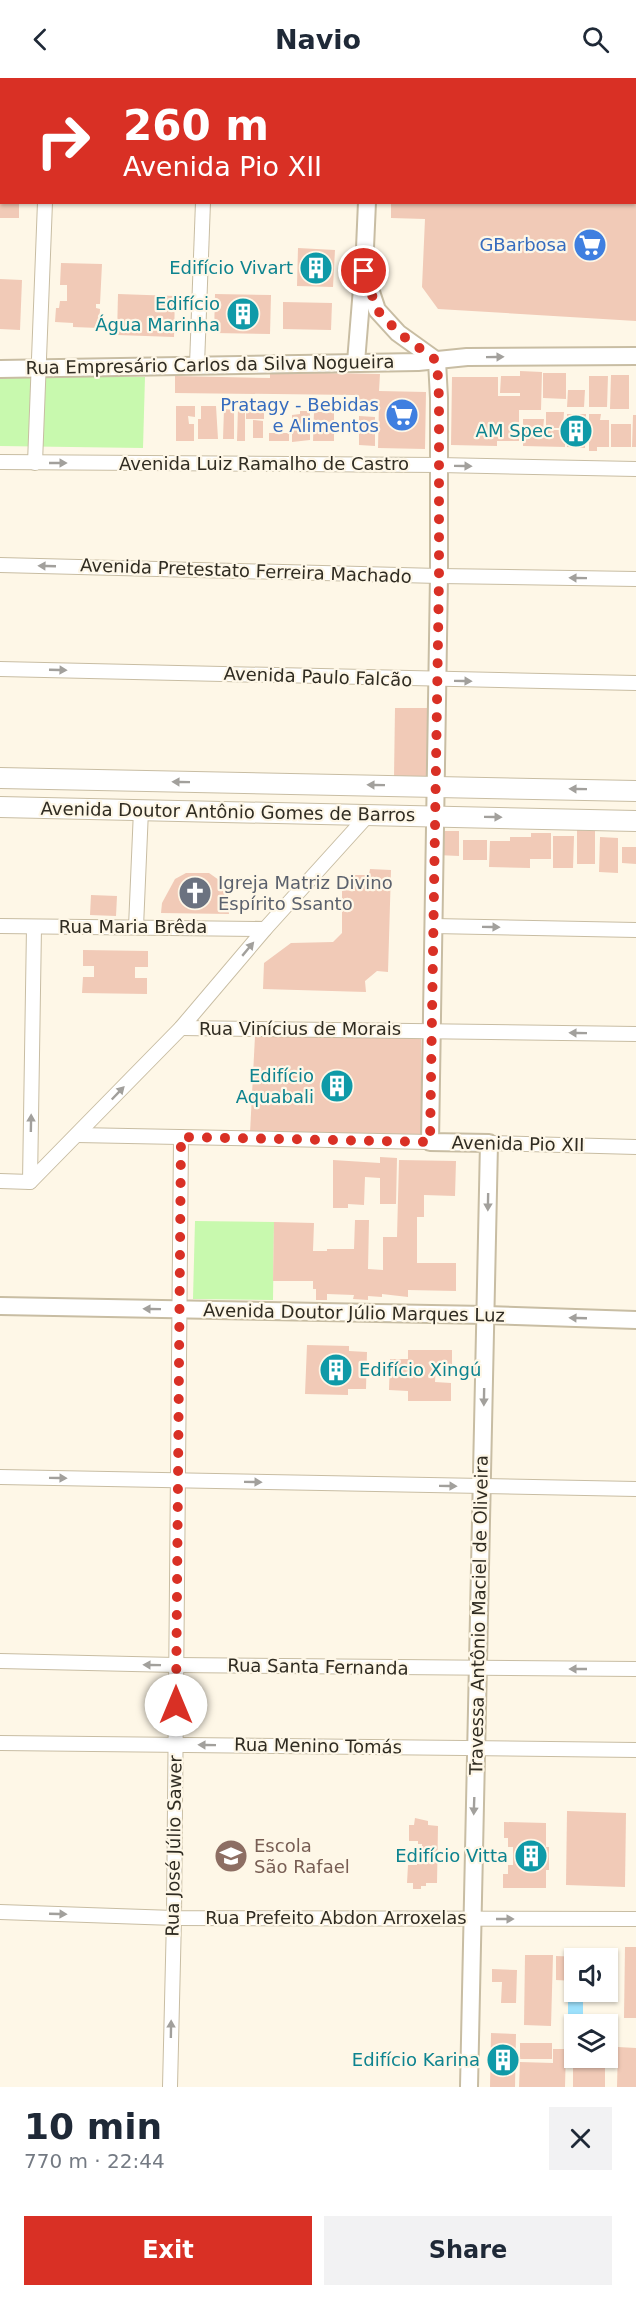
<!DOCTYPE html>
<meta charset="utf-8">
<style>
body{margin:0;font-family:"DejaVu Sans",sans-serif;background:#f2f2f3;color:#1f2937;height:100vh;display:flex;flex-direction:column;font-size:22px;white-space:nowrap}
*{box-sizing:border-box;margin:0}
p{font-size:20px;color:#747a83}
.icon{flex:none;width:33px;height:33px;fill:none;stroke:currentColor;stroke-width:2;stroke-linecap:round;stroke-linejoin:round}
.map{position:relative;height:2009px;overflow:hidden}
.sheet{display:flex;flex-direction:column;background:#fff;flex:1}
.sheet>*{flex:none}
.top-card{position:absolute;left:0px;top:0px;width:636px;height:126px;box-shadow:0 2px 4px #0004;background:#d93025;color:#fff;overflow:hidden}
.buttons{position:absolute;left:564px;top:1870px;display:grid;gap:12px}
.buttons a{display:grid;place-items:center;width:54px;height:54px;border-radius:0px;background:#fff;box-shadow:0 2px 4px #0004;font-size:30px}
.pin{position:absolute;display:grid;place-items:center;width:51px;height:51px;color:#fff;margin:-26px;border:3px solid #fff;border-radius:50%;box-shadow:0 2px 6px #0007}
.me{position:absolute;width:66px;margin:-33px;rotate:0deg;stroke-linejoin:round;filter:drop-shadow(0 0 4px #0008)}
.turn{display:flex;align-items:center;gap:21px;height:126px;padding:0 24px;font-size:27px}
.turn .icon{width:78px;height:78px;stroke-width:2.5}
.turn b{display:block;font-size:42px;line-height:51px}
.round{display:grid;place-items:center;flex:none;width:63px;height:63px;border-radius:0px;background:#f2f2f3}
.headline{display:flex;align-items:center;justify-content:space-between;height:102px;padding:0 24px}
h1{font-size:36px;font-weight:600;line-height:45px}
.primary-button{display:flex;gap:12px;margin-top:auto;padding:12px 24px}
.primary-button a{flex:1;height:69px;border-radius:0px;background:#d93025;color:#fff;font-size:24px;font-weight:600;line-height:69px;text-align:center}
.primary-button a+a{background:#f2f2f3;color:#1f2937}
header{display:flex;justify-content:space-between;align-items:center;height:78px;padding:0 24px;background:#fff;font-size:27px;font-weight:600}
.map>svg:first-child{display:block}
.green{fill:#c8f9ae}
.water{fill:#9de1fc}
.building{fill:#f1cab7}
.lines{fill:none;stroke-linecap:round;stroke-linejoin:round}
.minor-casing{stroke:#c8bda3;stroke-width:16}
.tertiary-casing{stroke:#c8bda3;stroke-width:20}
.secondary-casing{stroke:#c8bda3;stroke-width:22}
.minor{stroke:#fff;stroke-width:14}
.tertiary{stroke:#fff;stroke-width:16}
.secondary{stroke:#fff;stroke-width:20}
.oneway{fill:#a2a09c}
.route{stroke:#d93025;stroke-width:10;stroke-dasharray:0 18}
.labels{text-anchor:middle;stroke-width:4.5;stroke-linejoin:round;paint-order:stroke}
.shop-label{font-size:18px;fill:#366cbe;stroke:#fef7e7;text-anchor:end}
.culture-label{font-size:18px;fill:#0d838f;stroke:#fef7e7;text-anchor:end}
.street-label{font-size:18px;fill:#302c22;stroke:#fef7e7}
.worship-label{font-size:18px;fill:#5b616d;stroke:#fef7e7;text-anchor:start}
.education-label{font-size:18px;fill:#785e54;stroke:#fef7e7;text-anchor:start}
</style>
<header><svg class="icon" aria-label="back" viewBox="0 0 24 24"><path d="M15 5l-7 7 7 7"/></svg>Navio<svg class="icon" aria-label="search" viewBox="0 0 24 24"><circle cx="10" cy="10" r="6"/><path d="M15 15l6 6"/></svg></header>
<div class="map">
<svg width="636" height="2009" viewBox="0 0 636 2009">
<rect width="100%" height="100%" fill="#fef7e7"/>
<g class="green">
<polygon points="0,299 145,299 143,370 0,368"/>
<polygon points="195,1143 274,1144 273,1222 193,1221"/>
</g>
<polygon class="water" points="568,1918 583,1918 583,1947 568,1948"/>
<g class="building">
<rect x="0" y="124" width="19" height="16"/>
<polygon points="391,124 636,124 636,243 438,231 422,209 425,141 391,140"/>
<polygon points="298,170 335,172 333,209 297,208"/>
<polygon points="61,185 102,186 100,226 96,226 96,230 100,231 99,250 73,249 73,245 55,244 56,230 59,230 60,223 67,223 67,207 60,207"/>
<polygon points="0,201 22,202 20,252 0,251"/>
<polygon points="118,216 175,218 174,259 117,257"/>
<polygon points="215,216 271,217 270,256 214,255"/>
<polygon points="283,224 332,225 331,252 283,251"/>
<polygon points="520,293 542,294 541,332 519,332 519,363 497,363 497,368 451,367 452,299 498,299 498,318 520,318 520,315 500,315 501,298 520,298"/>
<polygon points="270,294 380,296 379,313 426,314 425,371 378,370 379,325 356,324 356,317 175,315 175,298 270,300"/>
<polygon points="543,295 566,295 566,321 543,320"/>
<polygon points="611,297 629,297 629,331 610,331"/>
<polygon points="589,298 608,298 607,329 589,329"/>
<polygon points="568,312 585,312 584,329 567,329"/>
<polygon points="176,328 195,328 195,339 188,338 189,346 194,346 194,363 176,363"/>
<polygon points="201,328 216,328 218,361 198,361 198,341 201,341"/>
<polygon points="238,329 245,329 245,363 237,363"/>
<polygon points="224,331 234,332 234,361 223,361"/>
<rect x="246" y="331" width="18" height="10"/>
<polygon points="300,333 310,333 310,362 292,364 292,337 300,336"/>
<polygon points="314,334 334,334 334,363 313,363"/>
<polygon points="546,334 564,334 563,350 546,350"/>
<polygon points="567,336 586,336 585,370 567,369"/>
<polygon points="589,336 601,336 600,342 609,342 609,369 597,369 597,373 589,373"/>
<polygon points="633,337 636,337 636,369 632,369"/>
<polygon points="359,338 375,339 375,368 359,367"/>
<polygon points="523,341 544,341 543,352 565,352 565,369 523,368"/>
<polygon points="253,342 263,343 263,360 253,360"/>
<rect x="611" y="346" width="20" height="23"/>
<rect x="269" y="355" width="20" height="8"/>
<polygon points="395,630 430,630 431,702 394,700"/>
<polygon points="577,752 595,753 595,786 577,786"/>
<polygon points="438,753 459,753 459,778 437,777"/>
<polygon points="531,755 551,755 551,781 530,781 530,790 489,789 490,763 510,763 510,759 531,759"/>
<polygon points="553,758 574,758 573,790 553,790"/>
<polygon points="600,759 618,760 618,795 599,794"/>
<rect x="463" y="762" width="24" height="20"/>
<polygon points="622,769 636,769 636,786 622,785"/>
<polygon points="370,791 391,792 388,894 377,893 365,903 366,914 263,911 264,885 291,865 333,864 342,855 342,812 355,813 355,797 369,797"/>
<polygon points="186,795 209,795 219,802 227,823 229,836 161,835 162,825 175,801"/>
<polygon points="91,817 117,818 116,838 90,837"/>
<polygon points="83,872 148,873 148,889 135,889 135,900 147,900 147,916 82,915 83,899 94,899 94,888 83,888"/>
<polygon points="255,958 421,960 421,1059 250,1055"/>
<polygon points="380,1079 397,1080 396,1126 380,1126 380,1100 365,1099 364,1127 348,1126 348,1130 333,1130 333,1082 380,1085"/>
<polygon points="399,1082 456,1083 455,1118 424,1117 424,1139 417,1139 417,1185 456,1185 456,1213 408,1212 408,1219 382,1216 382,1219 368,1218 368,1222 353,1221 354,1217 327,1216 327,1222 316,1222 316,1211 313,1211 313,1203 273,1203 274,1144 314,1145 313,1173 327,1173 327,1171 354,1171 355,1142 369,1142 368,1191 383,1192 383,1159 397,1159"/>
<polygon points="307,1267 349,1268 349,1273 367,1274 366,1311 348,1311 348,1317 305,1316"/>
<polygon points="408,1272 452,1272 452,1287 436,1287 435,1304 451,1305 451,1323 408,1323 408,1313 389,1312 390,1281 408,1281"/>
<polygon points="567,1733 626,1735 625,1809 566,1807"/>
<polygon points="415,1740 428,1743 428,1747 438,1748 437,1805 426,1805 426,1808 421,1808 421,1811 413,1811 413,1805 407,1805 408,1787 417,1787 417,1783 421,1783 422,1766 418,1766 418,1763 409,1763 409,1747 414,1747"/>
<polygon points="504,1744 546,1745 546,1769 549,1769 549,1792 546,1792 546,1810 503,1810 503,1796 508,1796 508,1787 513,1787 513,1769 508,1769 508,1760 504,1760"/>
<polygon points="625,1869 636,1869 636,1940 624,1940"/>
<polygon points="525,1877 553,1877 551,1948 524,1947"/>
<polygon points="556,1878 582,1879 582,1881 574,1881 574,1903 556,1902"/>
<polygon points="492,1891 517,1892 516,1925 501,1925 502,1904 492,1904"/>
<polygon points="491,1955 516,1956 515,2009 490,2009"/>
<rect x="520" y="1965" width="32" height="16"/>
<polygon points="618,1969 636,1970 636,2009 617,2009"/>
<polygon points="553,1971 566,1971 565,2009 519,2009 520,1984 553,1985"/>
<rect x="573" y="1980" width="32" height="29"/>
</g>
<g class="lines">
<defs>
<g id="minor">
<polyline points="51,2 51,0"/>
<polyline points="207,2 207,0"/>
<polyline points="634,91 636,91"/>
<polyline points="197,287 203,124"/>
<polyline points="0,384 439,387 636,391"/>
<polyline points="35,385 45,124"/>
<polyline points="0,487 439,498 636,501"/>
<polyline points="0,591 636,605"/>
<polyline points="0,848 265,851"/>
<polyline points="433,848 636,852"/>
<polyline points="136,849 141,732"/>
<polyline points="181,950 636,956"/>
<polyline points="77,1057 430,1064"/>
<polyline points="489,1065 636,1069"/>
<polyline points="0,1103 30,1104 181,950 265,851 369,736"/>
<polyline points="30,1104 34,849"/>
<polyline points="0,1399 636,1411"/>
<polyline points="0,1583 176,1587 636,1591"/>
<polyline points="0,1665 636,1672"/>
<polyline points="0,1834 174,1840 636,1841"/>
<polyline points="170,2009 174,1840 181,1059"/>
</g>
<g id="tertiary">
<polyline points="374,2 374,0"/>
<polyline points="367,124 364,193 377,232 398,255 437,283"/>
<polyline points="437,283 439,320 439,498 430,1064 489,1065 469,2009"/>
<polyline points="356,284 363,198"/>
<polyline points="0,291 418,284 467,279 636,278"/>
<polyline points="0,1228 486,1237 636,1242"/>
</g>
<g id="secondary">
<polyline points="0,700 636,713"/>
<polyline points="0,729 636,743"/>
</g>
</defs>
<use href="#minor" class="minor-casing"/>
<use href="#tertiary" class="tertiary-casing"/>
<use href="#secondary" class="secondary-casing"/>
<use href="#minor" class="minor"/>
<use href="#tertiary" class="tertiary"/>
<use href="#secondary" class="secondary"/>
</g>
<defs><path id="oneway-solid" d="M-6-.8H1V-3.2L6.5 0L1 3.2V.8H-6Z" transform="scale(1.5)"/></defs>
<g class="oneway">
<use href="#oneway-solid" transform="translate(495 279) rotate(-1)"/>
<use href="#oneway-solid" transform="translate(58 385)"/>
<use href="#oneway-solid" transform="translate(463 388) rotate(1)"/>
<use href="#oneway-solid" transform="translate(47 488) rotate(-178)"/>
<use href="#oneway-solid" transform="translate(578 500) rotate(-179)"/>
<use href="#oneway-solid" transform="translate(58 592) rotate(2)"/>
<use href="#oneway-solid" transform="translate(463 603) rotate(1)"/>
<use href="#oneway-solid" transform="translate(181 704) rotate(-179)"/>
<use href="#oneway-solid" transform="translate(376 707) rotate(-179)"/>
<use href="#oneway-solid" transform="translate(578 711) rotate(-179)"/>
<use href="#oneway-solid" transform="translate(493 739) rotate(1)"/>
<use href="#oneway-solid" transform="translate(491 849) rotate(1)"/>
<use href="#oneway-solid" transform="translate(248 871) rotate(-50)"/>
<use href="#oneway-solid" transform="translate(578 955) rotate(-179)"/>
<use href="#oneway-solid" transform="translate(118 1015) rotate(-46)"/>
<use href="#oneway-solid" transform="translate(31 1045) rotate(-89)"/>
<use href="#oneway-solid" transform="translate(488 1124) rotate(91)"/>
<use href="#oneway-solid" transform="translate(152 1231) rotate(-179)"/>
<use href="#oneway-solid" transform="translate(578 1240) rotate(-178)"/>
<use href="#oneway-solid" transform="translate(484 1319) rotate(91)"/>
<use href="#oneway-solid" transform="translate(58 1400) rotate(1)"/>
<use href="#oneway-solid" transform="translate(253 1404) rotate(1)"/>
<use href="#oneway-solid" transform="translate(448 1408) rotate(1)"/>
<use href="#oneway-solid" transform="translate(152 1587) rotate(-179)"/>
<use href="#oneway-solid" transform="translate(578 1591) rotate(-180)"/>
<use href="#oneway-solid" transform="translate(207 1667) rotate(-179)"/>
<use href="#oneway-solid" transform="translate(474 1728) rotate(92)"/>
<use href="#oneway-solid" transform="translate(58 1836) rotate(2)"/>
<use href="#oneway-solid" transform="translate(505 1841)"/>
<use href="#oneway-solid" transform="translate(171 1951) rotate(-89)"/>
</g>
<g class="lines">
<polyline class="route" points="176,1627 181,1059 430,1064 439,498 439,320 437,283 399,255 377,232 364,193"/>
</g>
<defs>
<symbol id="supermarket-disc" viewBox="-11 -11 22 22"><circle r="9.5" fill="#3f7fe0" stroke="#fef7e7"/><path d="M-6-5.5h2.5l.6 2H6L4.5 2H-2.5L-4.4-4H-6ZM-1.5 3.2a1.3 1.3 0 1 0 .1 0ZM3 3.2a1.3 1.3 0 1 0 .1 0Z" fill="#fff"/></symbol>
<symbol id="building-disc" viewBox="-11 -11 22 22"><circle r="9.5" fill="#0f9aa8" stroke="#fef7e7"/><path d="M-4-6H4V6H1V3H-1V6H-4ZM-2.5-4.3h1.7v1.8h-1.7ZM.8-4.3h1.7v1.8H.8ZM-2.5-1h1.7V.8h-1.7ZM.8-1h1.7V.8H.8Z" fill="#fff"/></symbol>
<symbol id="church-disc" viewBox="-11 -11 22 22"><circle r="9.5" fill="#6b7280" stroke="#fef7e7"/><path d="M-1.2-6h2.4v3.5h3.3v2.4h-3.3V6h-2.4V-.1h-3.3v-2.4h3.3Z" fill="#fff"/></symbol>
<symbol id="school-disc" viewBox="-11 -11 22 22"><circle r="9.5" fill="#8d6e63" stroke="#fef7e7"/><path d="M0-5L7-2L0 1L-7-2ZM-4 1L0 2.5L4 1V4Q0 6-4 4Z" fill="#fff"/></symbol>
</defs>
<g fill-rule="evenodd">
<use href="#supermarket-disc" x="571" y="148" width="38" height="38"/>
<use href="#building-disc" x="297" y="171" width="38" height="38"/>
<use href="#building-disc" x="224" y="217" width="38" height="38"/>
<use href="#supermarket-disc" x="383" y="318" width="38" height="38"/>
<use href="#building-disc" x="557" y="334" width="38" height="38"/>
<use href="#church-disc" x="176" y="796" width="38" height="38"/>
<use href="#building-disc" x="318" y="989" width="38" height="38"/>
<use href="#building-disc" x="317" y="1273" width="38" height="38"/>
<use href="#school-disc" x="212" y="1759" width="38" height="38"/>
<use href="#building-disc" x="512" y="1759" width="38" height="38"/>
<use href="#building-disc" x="484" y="1963" width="38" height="38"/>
</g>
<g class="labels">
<g class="shop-label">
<text x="567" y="173">GBarbosa</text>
<text x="379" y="333">Pratagy - Bebidas<tspan x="379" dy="21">e Alimentos</tspan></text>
</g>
<g class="culture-label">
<text x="293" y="196">Edifício Vivart</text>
<text x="220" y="232">Edifício<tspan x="220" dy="21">Água Marinha</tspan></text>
<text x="553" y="359">AM Spec</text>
<text x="314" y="1004">Edifício<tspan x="314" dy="21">Aquabali</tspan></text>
<text x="359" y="1298" text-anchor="start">Edifício Xingú</text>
<text x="508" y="1784">Edifício Vitta</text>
<text x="480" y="1988">Edifício Karina</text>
</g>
<g class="street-label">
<text transform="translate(210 287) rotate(-1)" y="6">Rua Empresário Carlos da Silva Nogueira</text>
<text x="264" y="392">Avenida Luiz Ramalho de Castro</text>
<text transform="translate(246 493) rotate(2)" y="6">Avenida Pretestato Ferreira Machado</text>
<text transform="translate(318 599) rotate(2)" y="6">Avenida Paulo Falcão</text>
<text transform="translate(228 734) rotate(1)" y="6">Avenida Doutor Antônio Gomes de Barros</text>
<text x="133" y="855">Rua Maria Brêda</text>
<text x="300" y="957">Rua Vinícius de Morais</text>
<text transform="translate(518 1066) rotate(1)" y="6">Avenida Pio XII</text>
<text transform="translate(354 1235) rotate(1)" y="6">Avenida Doutor Júlio Marques Luz</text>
<text transform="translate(479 1537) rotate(-89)" y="6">Travessa Antônio Maciel de Oliveira</text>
<text transform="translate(318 1589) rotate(1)" y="6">Rua Santa Fernanda</text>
<text transform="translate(318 1668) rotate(1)" y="6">Rua Menino Tomás</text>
<text transform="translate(174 1768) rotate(-89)" y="6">Rua José Júlio Sawer</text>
<text x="336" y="1846">Rua Prefeito Abdon Arroxelas</text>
</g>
<g class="worship-label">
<text x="218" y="811">Igreja Matriz Divino<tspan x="218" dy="21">Espírito Ssanto</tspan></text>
</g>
<g class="education-label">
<text x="254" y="1774">Escola<tspan x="254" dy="21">São Rafael</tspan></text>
</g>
</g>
</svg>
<div class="buttons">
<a><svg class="icon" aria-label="sound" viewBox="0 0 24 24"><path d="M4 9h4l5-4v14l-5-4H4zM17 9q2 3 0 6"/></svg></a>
<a><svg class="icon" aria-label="layers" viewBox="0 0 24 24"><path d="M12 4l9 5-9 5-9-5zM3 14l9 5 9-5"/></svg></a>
</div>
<div class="pin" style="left:364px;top:193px;background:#d93025"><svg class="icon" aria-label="arrive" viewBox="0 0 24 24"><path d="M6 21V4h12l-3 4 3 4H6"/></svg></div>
<svg class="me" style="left:176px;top:1627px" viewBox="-20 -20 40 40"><circle r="19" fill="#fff"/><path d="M0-13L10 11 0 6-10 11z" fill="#d93025"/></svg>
<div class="top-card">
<div class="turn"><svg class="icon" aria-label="right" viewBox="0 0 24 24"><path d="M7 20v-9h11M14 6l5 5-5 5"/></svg><div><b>260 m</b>Avenida Pio XII</div></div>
</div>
</div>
<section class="sheet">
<div class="headline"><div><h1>10 min</h1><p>770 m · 22:44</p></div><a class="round"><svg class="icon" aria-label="close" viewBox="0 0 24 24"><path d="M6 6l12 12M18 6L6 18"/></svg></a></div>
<div class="primary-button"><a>Exit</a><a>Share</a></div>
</section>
